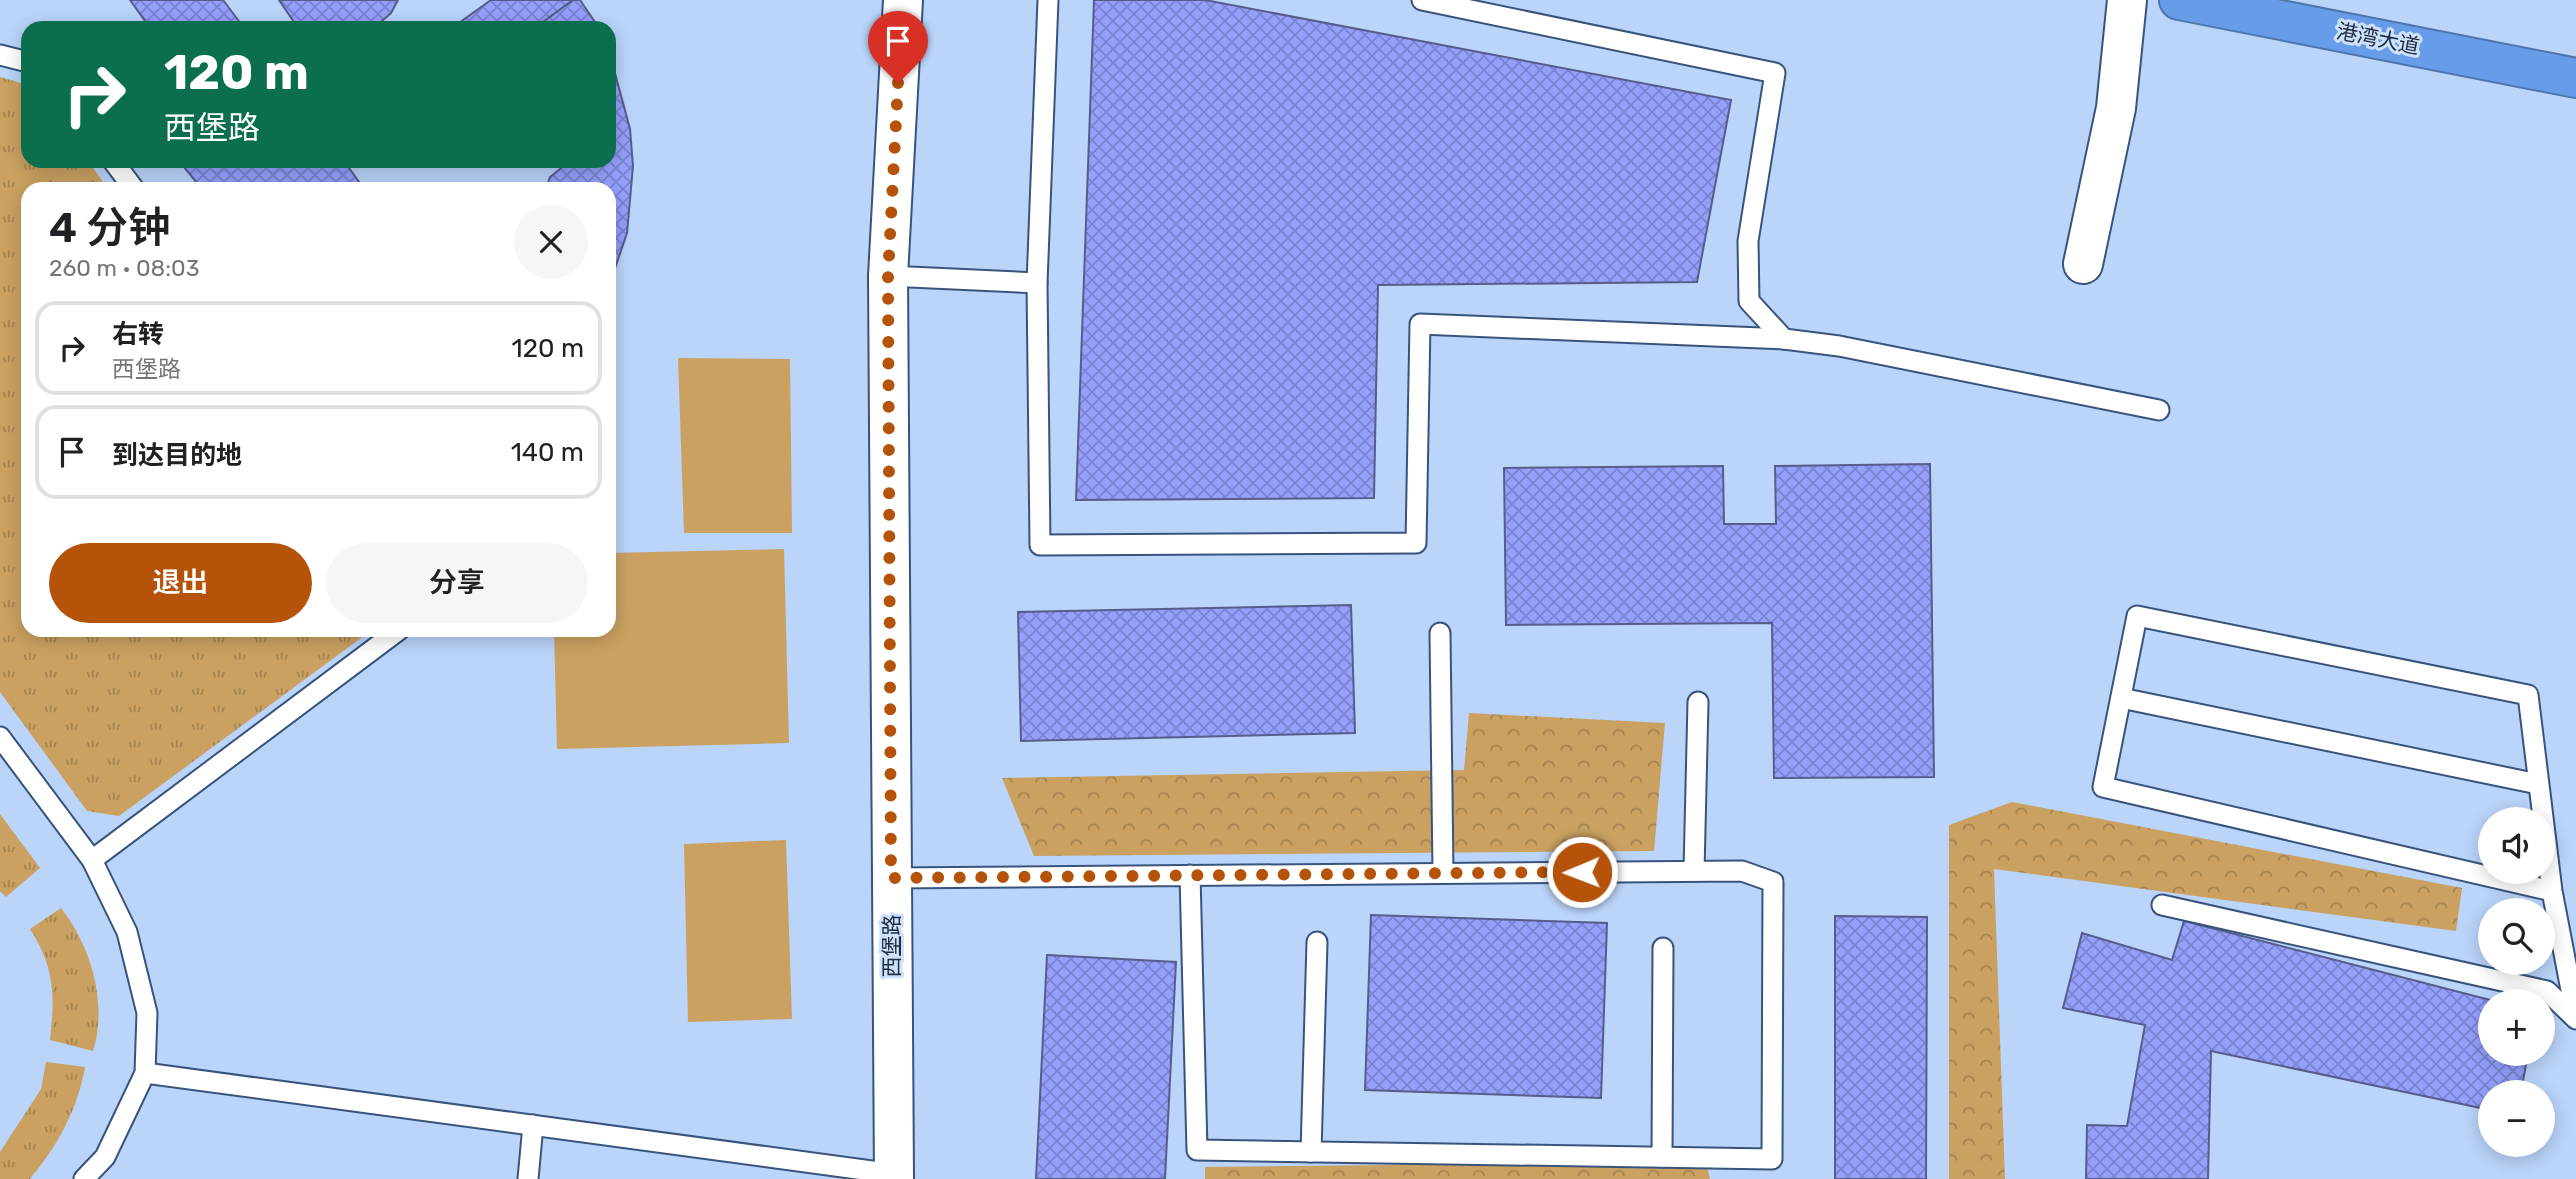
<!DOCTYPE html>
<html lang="zh">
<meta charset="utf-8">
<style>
body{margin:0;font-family:Rubik,"Noto Sans SC",sans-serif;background:#f6f6f6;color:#202124;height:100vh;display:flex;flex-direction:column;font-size:26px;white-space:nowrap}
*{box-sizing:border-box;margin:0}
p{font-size:23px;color:#757577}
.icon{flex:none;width:38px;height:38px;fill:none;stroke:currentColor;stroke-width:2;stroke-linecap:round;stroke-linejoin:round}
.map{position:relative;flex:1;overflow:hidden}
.details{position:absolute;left:21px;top:182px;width:595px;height:455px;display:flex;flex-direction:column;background:#fff;border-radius:21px;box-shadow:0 4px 18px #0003}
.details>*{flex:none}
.hud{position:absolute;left:21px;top:21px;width:595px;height:147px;border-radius:21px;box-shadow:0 4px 18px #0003;background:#0b6e4f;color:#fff;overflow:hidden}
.controls{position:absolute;left:2478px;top:807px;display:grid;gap:14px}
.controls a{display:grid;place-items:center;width:77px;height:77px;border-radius:50%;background:#fff;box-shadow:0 4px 18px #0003;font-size:35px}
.pin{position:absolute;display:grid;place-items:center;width:60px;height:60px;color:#fff;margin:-72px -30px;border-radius:50% 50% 50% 0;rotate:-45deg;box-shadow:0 0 7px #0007}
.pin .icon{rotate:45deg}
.me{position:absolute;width:77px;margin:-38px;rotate:269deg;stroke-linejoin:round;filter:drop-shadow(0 0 5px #0008)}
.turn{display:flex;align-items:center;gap:24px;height:147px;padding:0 28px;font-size:32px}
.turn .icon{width:91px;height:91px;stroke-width:2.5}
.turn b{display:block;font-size:49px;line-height:60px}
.round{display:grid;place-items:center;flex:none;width:74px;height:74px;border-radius:37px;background:#f6f6f6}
.overview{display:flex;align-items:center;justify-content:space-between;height:119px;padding:0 28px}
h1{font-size:42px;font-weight:600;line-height:52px}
.action{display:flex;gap:14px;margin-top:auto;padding:14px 28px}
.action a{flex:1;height:80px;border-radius:42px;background:#b45309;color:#fff;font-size:28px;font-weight:600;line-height:80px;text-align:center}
.action a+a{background:#f6f6f6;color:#202124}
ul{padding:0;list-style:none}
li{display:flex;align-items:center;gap:21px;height:94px;margin:0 14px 10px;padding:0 14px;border:4px solid #e0e0e0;border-radius:21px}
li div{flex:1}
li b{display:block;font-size:26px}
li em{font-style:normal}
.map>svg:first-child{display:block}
.grass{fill:url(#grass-tufts)}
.forest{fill:url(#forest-crowns)}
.park{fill:#caa161}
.building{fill:url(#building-cross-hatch);stroke:#565d8b;stroke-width:2}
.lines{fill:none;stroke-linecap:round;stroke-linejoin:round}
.lane-casing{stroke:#38547c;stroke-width:23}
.street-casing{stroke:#38547c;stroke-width:42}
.highway-casing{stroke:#4e76ad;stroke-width:42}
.lane{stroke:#fff;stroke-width:19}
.street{stroke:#fff;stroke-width:38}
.highway{stroke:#679de8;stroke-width:38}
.route{stroke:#b45309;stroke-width:12;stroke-dasharray:0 21.6}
.labels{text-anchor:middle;stroke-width:6;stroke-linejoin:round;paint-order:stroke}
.street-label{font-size:21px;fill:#212d3f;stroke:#cde1fd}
</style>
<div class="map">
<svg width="2576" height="1179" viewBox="0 0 2576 1179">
<defs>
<pattern id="grass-tufts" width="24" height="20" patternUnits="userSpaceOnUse" patternTransform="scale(1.75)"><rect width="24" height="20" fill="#caa161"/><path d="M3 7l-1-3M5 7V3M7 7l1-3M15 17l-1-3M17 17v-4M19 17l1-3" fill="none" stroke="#a48451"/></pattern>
<pattern id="forest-crowns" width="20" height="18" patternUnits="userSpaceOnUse" patternTransform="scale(1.75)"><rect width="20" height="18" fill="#caa161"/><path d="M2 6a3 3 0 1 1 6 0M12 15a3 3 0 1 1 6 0" fill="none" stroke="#a48451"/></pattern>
<pattern id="building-cross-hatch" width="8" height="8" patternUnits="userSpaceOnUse" patternTransform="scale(1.75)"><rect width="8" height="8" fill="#95a0fd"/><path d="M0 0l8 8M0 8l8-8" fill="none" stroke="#7983ce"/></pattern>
</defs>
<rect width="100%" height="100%" fill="#bad4fa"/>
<g class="grass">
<polygon points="0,77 28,85 28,161 88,161 108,189 28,189 28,630 372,630 119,816 87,811 0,692"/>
<polygon points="0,814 40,868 6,897 0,891"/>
<path d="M61 908C91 946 108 1004 93 1051L50 1040C55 996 55 968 30 929Z"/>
<path d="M46 1062 85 1067C77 1111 58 1145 30 1179H0V1152L41 1089Z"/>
</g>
<g class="forest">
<polygon points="1469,713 1665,723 1654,851 1034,856 1002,778 1464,770"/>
<polygon points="2012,802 2462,888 2456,931 1994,869 2005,1179 1949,1179 1949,825"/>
<polygon points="1706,1162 1710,1179 1205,1179 1205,1167"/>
</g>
<g class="park">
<polygon points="678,358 790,359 792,533 684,533"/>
<polygon points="784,549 789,743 557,749 554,630 609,630 609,553"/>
<polygon points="786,840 792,1019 688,1022 684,844"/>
</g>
<g class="building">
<polygon points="130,0 223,0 244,28 150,28"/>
<polygon points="279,0 398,0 391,13 374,28 304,28 294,22"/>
<polygon points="491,0 573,0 535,28 452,28"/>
<polygon points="573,0 580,0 599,28 535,28"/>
<polygon points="1094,0 1205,0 1731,100 1697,282 1378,285 1374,498 1076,500"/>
<polygon points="609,51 630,129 633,166 627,233 609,286 609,189 546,189 550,177 570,161 609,161"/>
<polygon points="179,161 352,161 347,165 364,189 202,189"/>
<polygon points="1930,464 1934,777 1774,778 1772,623 1506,625 1504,468 1723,466 1724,524 1776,524 1775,466"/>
<polygon points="1351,605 1355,733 1021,741 1018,612"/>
<polygon points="1371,915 1607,923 1601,1098 1365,1090"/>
<polygon points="1835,916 1927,917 1926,1179 1835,1179"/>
<polygon points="2184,921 2494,1001 2490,1001 2490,1054 2528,1054 2521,1092 2490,1092 2490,1110 2211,1051 2208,1179 2086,1179 2087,1125 2127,1126 2145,1025 2063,1008 2082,933 2172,960"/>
<polygon points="1047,955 1176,962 1165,1179 1036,1179"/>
</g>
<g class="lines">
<defs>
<g id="lane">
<polyline points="1422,0 1775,73 1748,241 1749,301 1784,339 1839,346 2159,410"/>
<polyline points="0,55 28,62"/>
<polyline points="113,161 134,189"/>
<polyline points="888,276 1037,283 1048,0"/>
<polyline points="1037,283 1040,545 1416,543 1420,324 1784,339"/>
<polyline points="1440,633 1443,873"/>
<polyline points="2121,698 2538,784"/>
<polyline points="0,737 92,860 127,932 147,1013 145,1073 105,1157 84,1179"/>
<polyline points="92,860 399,630"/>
<polyline points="1694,871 1698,702"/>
<polyline points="891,878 1742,871 1773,882 1772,1159 1197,1150 1190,875"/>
<polyline points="2552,891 2103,787 2137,616 2528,695 2552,891 2576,1016"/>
<polyline points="2162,905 2547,991 2576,1019"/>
<polyline points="145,1073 894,1174"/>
<polyline points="1311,1152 1317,942"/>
<polyline points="1662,1157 1663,948"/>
<polyline points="528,1179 533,1125"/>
</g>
<g id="street">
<polyline points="2083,264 2116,108 2127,0"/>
<polyline points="894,1179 888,276 903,0"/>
</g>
<polyline id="highway" points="2179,0 2576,78"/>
</defs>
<use href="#lane" class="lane-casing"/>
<use href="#street" class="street-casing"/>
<use href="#highway" class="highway-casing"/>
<use href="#lane" class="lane"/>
<use href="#street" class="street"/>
<use href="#highway" class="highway"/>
</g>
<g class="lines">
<polyline class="route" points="898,83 888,276 891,878 1582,872"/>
</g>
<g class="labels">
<g class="street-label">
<text transform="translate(2378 39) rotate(11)" y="7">港湾大道</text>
<text transform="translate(892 946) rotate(-90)" y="7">西堡路</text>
</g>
</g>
</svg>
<div class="controls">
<a><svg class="icon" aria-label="sound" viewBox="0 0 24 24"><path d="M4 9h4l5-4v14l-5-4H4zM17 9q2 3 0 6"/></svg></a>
<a><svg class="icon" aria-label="search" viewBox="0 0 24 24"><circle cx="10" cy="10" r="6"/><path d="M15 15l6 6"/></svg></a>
<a>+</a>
<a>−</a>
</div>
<div class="pin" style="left:898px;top:83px;background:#d93025"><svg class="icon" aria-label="arrive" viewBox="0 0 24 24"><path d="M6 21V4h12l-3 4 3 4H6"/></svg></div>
<svg class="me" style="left:1582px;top:872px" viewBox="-20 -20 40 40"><circle r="17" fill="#b45309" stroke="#fff" stroke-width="3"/><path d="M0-11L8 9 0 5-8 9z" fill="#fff"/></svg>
<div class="hud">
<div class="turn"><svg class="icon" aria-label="right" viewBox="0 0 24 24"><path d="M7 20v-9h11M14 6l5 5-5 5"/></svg><div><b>120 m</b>西堡路</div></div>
</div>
<section class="details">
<div class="overview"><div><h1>4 分钟</h1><p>260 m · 08:03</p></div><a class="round"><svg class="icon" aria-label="close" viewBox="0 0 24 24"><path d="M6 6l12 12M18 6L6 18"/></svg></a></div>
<ul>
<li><svg class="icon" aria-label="right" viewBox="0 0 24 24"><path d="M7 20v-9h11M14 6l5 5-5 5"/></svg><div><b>右转</b><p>西堡路</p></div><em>120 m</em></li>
<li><svg class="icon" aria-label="arrive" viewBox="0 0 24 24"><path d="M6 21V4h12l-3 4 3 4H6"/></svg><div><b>到达目的地</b></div><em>140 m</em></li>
</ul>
<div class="action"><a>退出</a><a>分享</a></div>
</section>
</div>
